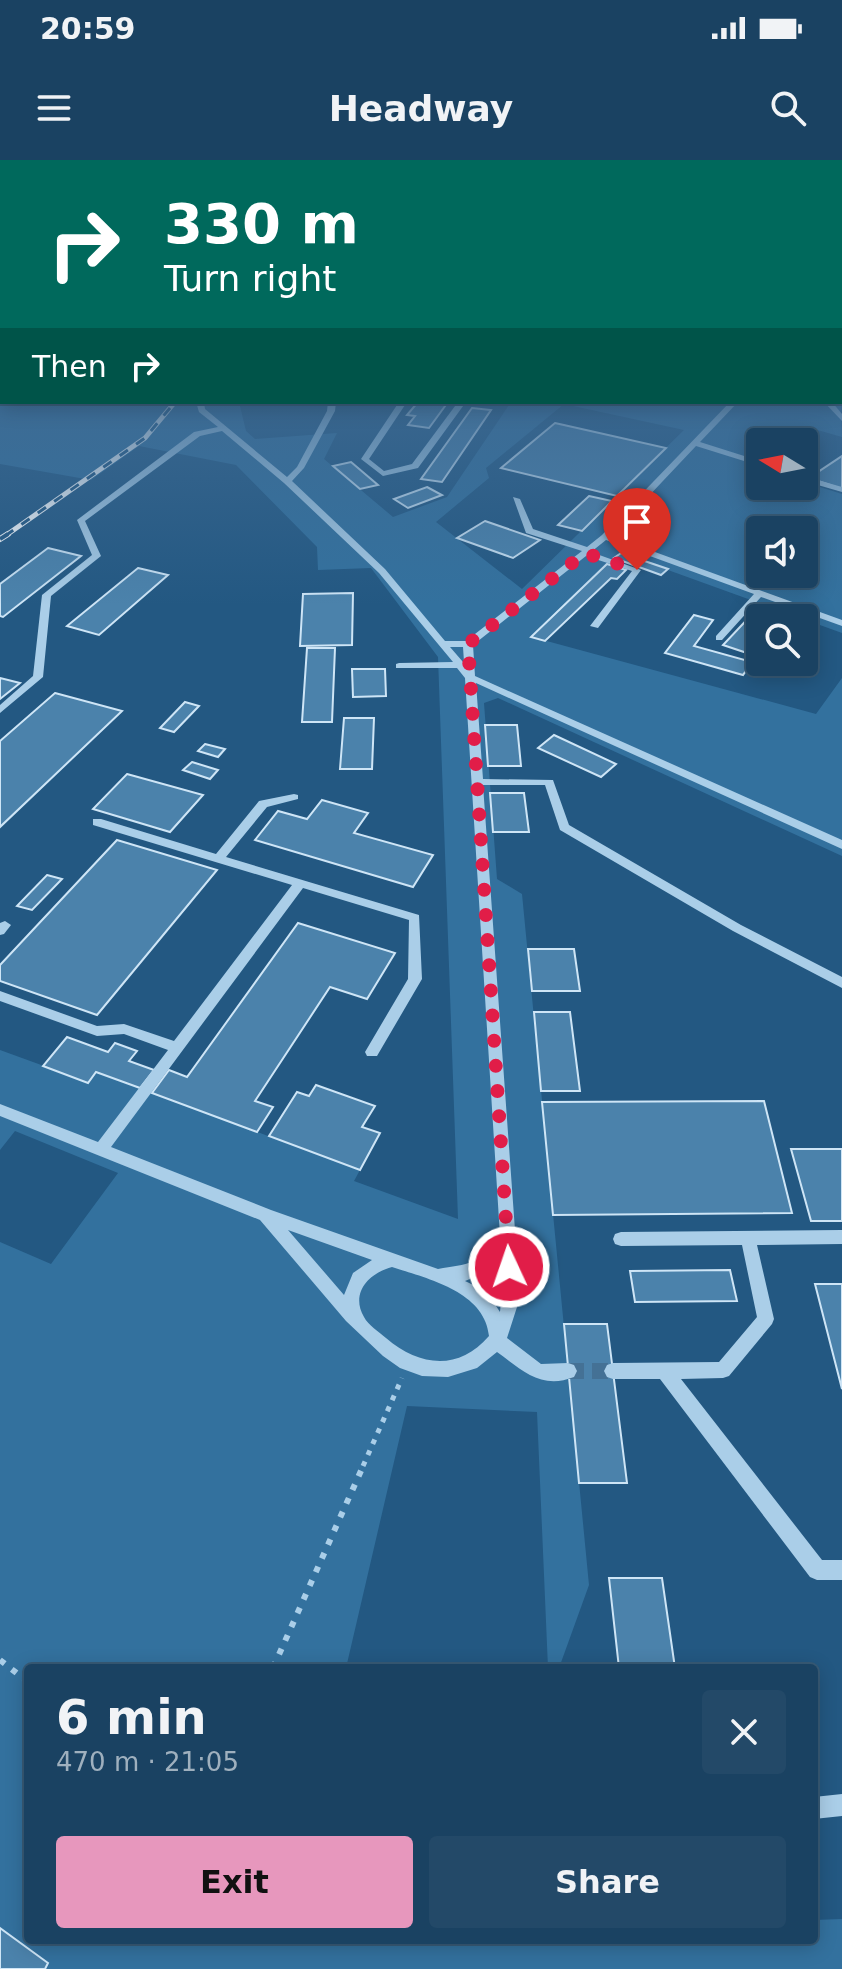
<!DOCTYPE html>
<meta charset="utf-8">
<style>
body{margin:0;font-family:"DejaVu Sans",sans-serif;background:#234968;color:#f1f3f6;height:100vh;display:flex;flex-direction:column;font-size:30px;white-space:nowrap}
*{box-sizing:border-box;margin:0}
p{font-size:26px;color:#9fb0be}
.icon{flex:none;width:44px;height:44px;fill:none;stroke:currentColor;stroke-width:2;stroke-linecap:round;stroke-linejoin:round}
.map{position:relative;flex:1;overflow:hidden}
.side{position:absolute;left:24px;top:1504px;width:794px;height:280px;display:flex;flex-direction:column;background:#1a4262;border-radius:8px;box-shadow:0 4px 20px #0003,0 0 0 2px #385b77}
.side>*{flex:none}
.hud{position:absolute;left:0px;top:0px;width:842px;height:244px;box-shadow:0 4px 20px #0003,0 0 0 2px #385b77;background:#00695c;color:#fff;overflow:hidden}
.needle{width:52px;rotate:280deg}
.buttons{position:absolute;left:746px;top:268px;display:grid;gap:16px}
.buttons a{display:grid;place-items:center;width:72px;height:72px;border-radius:8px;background:#1a4262;box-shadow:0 4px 20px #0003,0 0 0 2px #385b77;font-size:40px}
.pin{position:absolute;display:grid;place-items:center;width:68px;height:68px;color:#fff;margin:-82px -34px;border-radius:50% 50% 50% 0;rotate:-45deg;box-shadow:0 0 8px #0007}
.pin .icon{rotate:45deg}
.me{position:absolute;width:88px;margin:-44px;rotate:357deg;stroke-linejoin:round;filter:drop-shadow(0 0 6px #0008)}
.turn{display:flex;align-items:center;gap:28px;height:168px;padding:0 32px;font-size:36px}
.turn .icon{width:104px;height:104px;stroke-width:2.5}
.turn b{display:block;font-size:56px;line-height:68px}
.then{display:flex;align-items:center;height:76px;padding:0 32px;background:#0003;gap:16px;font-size:30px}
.round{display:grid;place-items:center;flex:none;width:84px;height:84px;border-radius:8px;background:#234968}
.overview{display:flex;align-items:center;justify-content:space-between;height:136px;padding:0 32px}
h1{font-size:48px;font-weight:800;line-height:60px}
.cta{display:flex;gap:16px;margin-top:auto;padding:16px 32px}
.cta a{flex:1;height:92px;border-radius:8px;background:#e797bd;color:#111;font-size:32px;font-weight:800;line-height:92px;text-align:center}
.cta a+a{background:#234968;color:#f1f3f6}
.status{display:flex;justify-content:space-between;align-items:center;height:56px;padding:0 40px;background:#1a4262;direction:ltr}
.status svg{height:22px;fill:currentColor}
header{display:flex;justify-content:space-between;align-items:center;height:104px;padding:0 32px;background:#1a4262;font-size:36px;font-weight:800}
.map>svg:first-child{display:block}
.green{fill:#33719e;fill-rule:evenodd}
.building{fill:#4b82ab;stroke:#cee5f6;stroke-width:2}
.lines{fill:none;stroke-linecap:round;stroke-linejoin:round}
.minor-tunnel{stroke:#447195;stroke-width:16;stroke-dasharray:16 8;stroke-linecap:butt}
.path-far1{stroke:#aacee8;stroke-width:5;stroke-dasharray:5 7;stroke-linecap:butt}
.path{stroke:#aacee8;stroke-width:6;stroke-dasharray:6 9;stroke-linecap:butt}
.minor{fill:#aacee8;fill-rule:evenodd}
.rail-far1-casing{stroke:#fff;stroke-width:5}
.rail-casing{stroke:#fff;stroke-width:6}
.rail-far1{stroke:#235882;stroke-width:3;stroke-dasharray:10;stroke-linecap:butt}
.rail{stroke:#235882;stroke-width:4;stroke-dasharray:12;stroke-linecap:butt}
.route{stroke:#e11d48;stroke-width:14;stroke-dasharray:0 25.2}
</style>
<div class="status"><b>20:59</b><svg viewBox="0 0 49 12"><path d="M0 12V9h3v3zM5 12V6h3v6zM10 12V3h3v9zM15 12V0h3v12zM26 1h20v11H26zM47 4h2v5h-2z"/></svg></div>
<header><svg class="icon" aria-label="menu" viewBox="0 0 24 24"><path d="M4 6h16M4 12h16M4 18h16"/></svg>Headway<svg class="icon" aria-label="search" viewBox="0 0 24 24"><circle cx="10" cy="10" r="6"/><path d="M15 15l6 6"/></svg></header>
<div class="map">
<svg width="842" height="1809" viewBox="0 0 842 1809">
<rect width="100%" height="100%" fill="#235882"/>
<path class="green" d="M840 229 842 277 814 269 794 282H760V304L756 306 760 308V326H804V322L842 334V473L621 393 532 477 816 554 842 518V696L498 538 484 543 497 719 522 734 589 1425 559 1508H548L537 1252 407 1246 346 1508H28V1780H814V1760L842 1759V1809H0V1082L51 1104 118 1013 15 971 0 990V890L88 922 96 912 360 1010 354 1021 458 1059 438 497 371 408 318 410 317 387 236 305 139 286 91 320 0 304V232L2 242H239L246 271 255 279 337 273 324 299 393 357 447 337 511 242H840ZM564 244 684 270 522 429 436 362 489 318 486 308ZM760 370H804V414H760Z"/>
<g class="building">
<polygon points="418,242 448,242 429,268 408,265 415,256 407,255"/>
<polygon points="472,248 491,250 442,322 421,319"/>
<polygon points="555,263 666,288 617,336 501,308"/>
<polygon points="842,296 842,329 809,318"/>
<polygon points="351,302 378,325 360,329 333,306"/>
<polygon points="427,327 442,335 408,348 394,339"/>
<polygon points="589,336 612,341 582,371 558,365"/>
<polygon points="485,361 540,380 513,398 457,378"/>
<polygon points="48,388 81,396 3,457 0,456 0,424"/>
<polygon points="621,393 668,409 661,415 614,398"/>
<polygon points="607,404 626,410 617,419 611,418 545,481 531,477"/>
<polygon points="138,408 168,415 99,475 67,466"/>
<polygon points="353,433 352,485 300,486 303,434"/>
<polygon points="757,449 783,457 760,458 760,483 750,494 723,485"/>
<polygon points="694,455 713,460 694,486 752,502 743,515 665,493"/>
<polygon points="307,488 335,488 332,562 302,562"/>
<polygon points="352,509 385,509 386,536 353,537"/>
<polygon points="0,518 20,523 0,539"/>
<polygon points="55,533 122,551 0,667 0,581"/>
<polygon points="185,542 199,546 174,572 160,568"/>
<polygon points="344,558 374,558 372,609 340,609"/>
<polygon points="485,565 517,565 521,606 488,606"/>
<polygon points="554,575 616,604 601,617 538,588"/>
<polygon points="205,584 225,589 218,597 198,591"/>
<polygon points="192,602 218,610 210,619 183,610"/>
<polygon points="127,614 203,635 170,672 93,649"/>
<polygon points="490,633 524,633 529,672 493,672"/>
<polygon points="322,640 368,653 354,673 433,695 413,727 255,680 278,651 307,659"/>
<polygon points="117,680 217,710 97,855 0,821 0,805"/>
<polygon points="47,715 62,719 32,750 17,746"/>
<polygon points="298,763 395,793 367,839 330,827 255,941 273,947 257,972 152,933 169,910 187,917"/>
<polygon points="528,789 574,789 580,831 532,831"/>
<polygon points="534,852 570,852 580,931 541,931"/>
<polygon points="67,877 108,892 115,883 137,891 129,901 154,910 140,928 96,912 88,923 43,906"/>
<polygon points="316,925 375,946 362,967 380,973 360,1010 269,976 297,932 309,936"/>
<polygon points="764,941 792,1053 553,1055 542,942"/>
<polygon points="791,989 842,989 842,1061 811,1061"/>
<polygon points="730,1110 737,1141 635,1142 630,1111"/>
<polygon points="815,1124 842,1124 842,1229"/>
<polygon points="564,1164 607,1164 627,1323 579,1323"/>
<polygon points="609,1418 662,1418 675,1508 619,1508"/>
<polygon points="0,1768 48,1803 45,1809 0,1809"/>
</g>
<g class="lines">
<polyline class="minor-tunnel" points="568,1211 613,1211"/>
<polyline class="path-far1" points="363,1306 402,1218"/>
<g class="path">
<polyline points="0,1500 28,1522"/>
<polyline points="273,1508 364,1304"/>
</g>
<g class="minor">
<rect x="840" y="231" width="2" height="4"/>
<path d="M196 242H204L205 249 287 317 297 307 327 251 328 242H336L335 251 304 308 292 321 385 409 445 481H466L582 391 526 373 513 337 520 339 533 369 587 387 602 375 730 242H738L700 282 760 301V306L696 286 611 376 842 460V466L761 437 722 480H716V476L754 434 606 380 591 392 641 410 598 468 590 466 632 411 586 396 473 485 475 516 842 680V689L476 523 483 619 553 620 569 665 741 765 842 817V828L733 771 560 670 545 625H483L518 1112 517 1147 507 1178 541 1204 568 1203 574 1205 577 1211 574 1217C541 1230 522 1210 497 1192L477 1208 448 1217 422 1216 400 1208 383 1196 346 1161 260 1060 0 956V944L98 982 168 890 124 874 97 876 0 841V831L97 866 124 864 174 881 292 725 93 665V659H101L216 694 259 641 294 634 298 635V639L267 647 226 697 419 755 422 819 377 896H367L365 892 408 819 409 760 303 728 111 987 271 1050 438 1109C467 1104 482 1105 500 1076L465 518 457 508H396V504L399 503 453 502 379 413 284 323 222 271 200 276 85 361 101 396 51 436 43 517 0 553V545L33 516 42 435 92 395 77 360 194 272 218 267 199 252ZM450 487H463L464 502H463ZM288 1070 372 1100 353 1113 344 1135ZM501 1100 502 1130 500 1152C491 1137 481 1128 465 1121L487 1112ZM392 1107C429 1119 485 1132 489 1176 458 1212 419 1206 386 1178 379 1172 368 1165 364 1157 350 1133 369 1113 392 1107Z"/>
<polygon points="399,242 407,242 369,299 384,311 412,304 458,242 466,242 418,308 383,316 361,299"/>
<polygon points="824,242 832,242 842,254 842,261"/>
<polygon points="804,316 842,327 842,332 804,321"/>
<polygon points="804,499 809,506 804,509 801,508 798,502 804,502"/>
<polygon points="5,761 11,765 4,774 0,775 0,763"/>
<polygon points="842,1070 842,1084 757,1085 774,1159 772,1164 729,1216 723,1218 681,1219 822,1400 842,1400 842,1420 817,1420 810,1417 660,1219 613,1219 607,1217 604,1211 607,1205 613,1203 719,1202 757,1157 742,1085 621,1086 615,1084 613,1079 615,1074 621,1072"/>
<polygon points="842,1634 842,1656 814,1659 814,1637"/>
</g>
<defs>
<polyline id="rail-far1" points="5,376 145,278 175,242"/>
<polyline id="rail" points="0,379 8,374"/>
</defs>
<use href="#rail-far1" class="rail-far1-casing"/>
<use href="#rail" class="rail-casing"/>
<use href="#rail-far1" class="rail-far1"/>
<use href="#rail" class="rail"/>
</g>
<linearGradient id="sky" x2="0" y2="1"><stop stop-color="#133048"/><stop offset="0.43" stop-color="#3f6a92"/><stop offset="1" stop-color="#3f6a92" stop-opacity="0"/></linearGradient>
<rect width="842" height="445" fill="url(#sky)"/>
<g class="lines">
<polyline class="route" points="509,1107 468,484 585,393 637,410"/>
</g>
</svg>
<div class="buttons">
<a><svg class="needle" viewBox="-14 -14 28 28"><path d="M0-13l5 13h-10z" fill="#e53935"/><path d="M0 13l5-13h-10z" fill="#9fb0be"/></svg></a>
<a><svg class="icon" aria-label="sound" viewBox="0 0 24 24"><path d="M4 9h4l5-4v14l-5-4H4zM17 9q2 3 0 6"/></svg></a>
<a><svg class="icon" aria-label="search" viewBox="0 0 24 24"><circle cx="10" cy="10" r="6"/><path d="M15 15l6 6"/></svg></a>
</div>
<div class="pin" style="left:637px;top:410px;background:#d93025"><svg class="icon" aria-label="arrive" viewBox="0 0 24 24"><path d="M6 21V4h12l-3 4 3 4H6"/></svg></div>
<svg class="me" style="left:509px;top:1107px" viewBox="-20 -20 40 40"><circle r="17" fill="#e11d48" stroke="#fff" stroke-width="3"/><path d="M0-11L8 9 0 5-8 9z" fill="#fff"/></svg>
<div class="hud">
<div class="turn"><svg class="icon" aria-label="right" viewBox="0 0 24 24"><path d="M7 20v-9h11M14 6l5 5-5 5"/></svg><div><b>330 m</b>Turn right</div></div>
<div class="then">Then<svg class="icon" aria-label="right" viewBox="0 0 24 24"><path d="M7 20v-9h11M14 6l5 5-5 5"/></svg></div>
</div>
<section class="side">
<div class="overview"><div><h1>6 min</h1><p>470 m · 21:05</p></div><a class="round"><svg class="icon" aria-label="close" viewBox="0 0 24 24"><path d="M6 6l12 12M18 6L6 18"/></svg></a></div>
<div class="cta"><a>Exit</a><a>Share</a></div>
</section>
</div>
